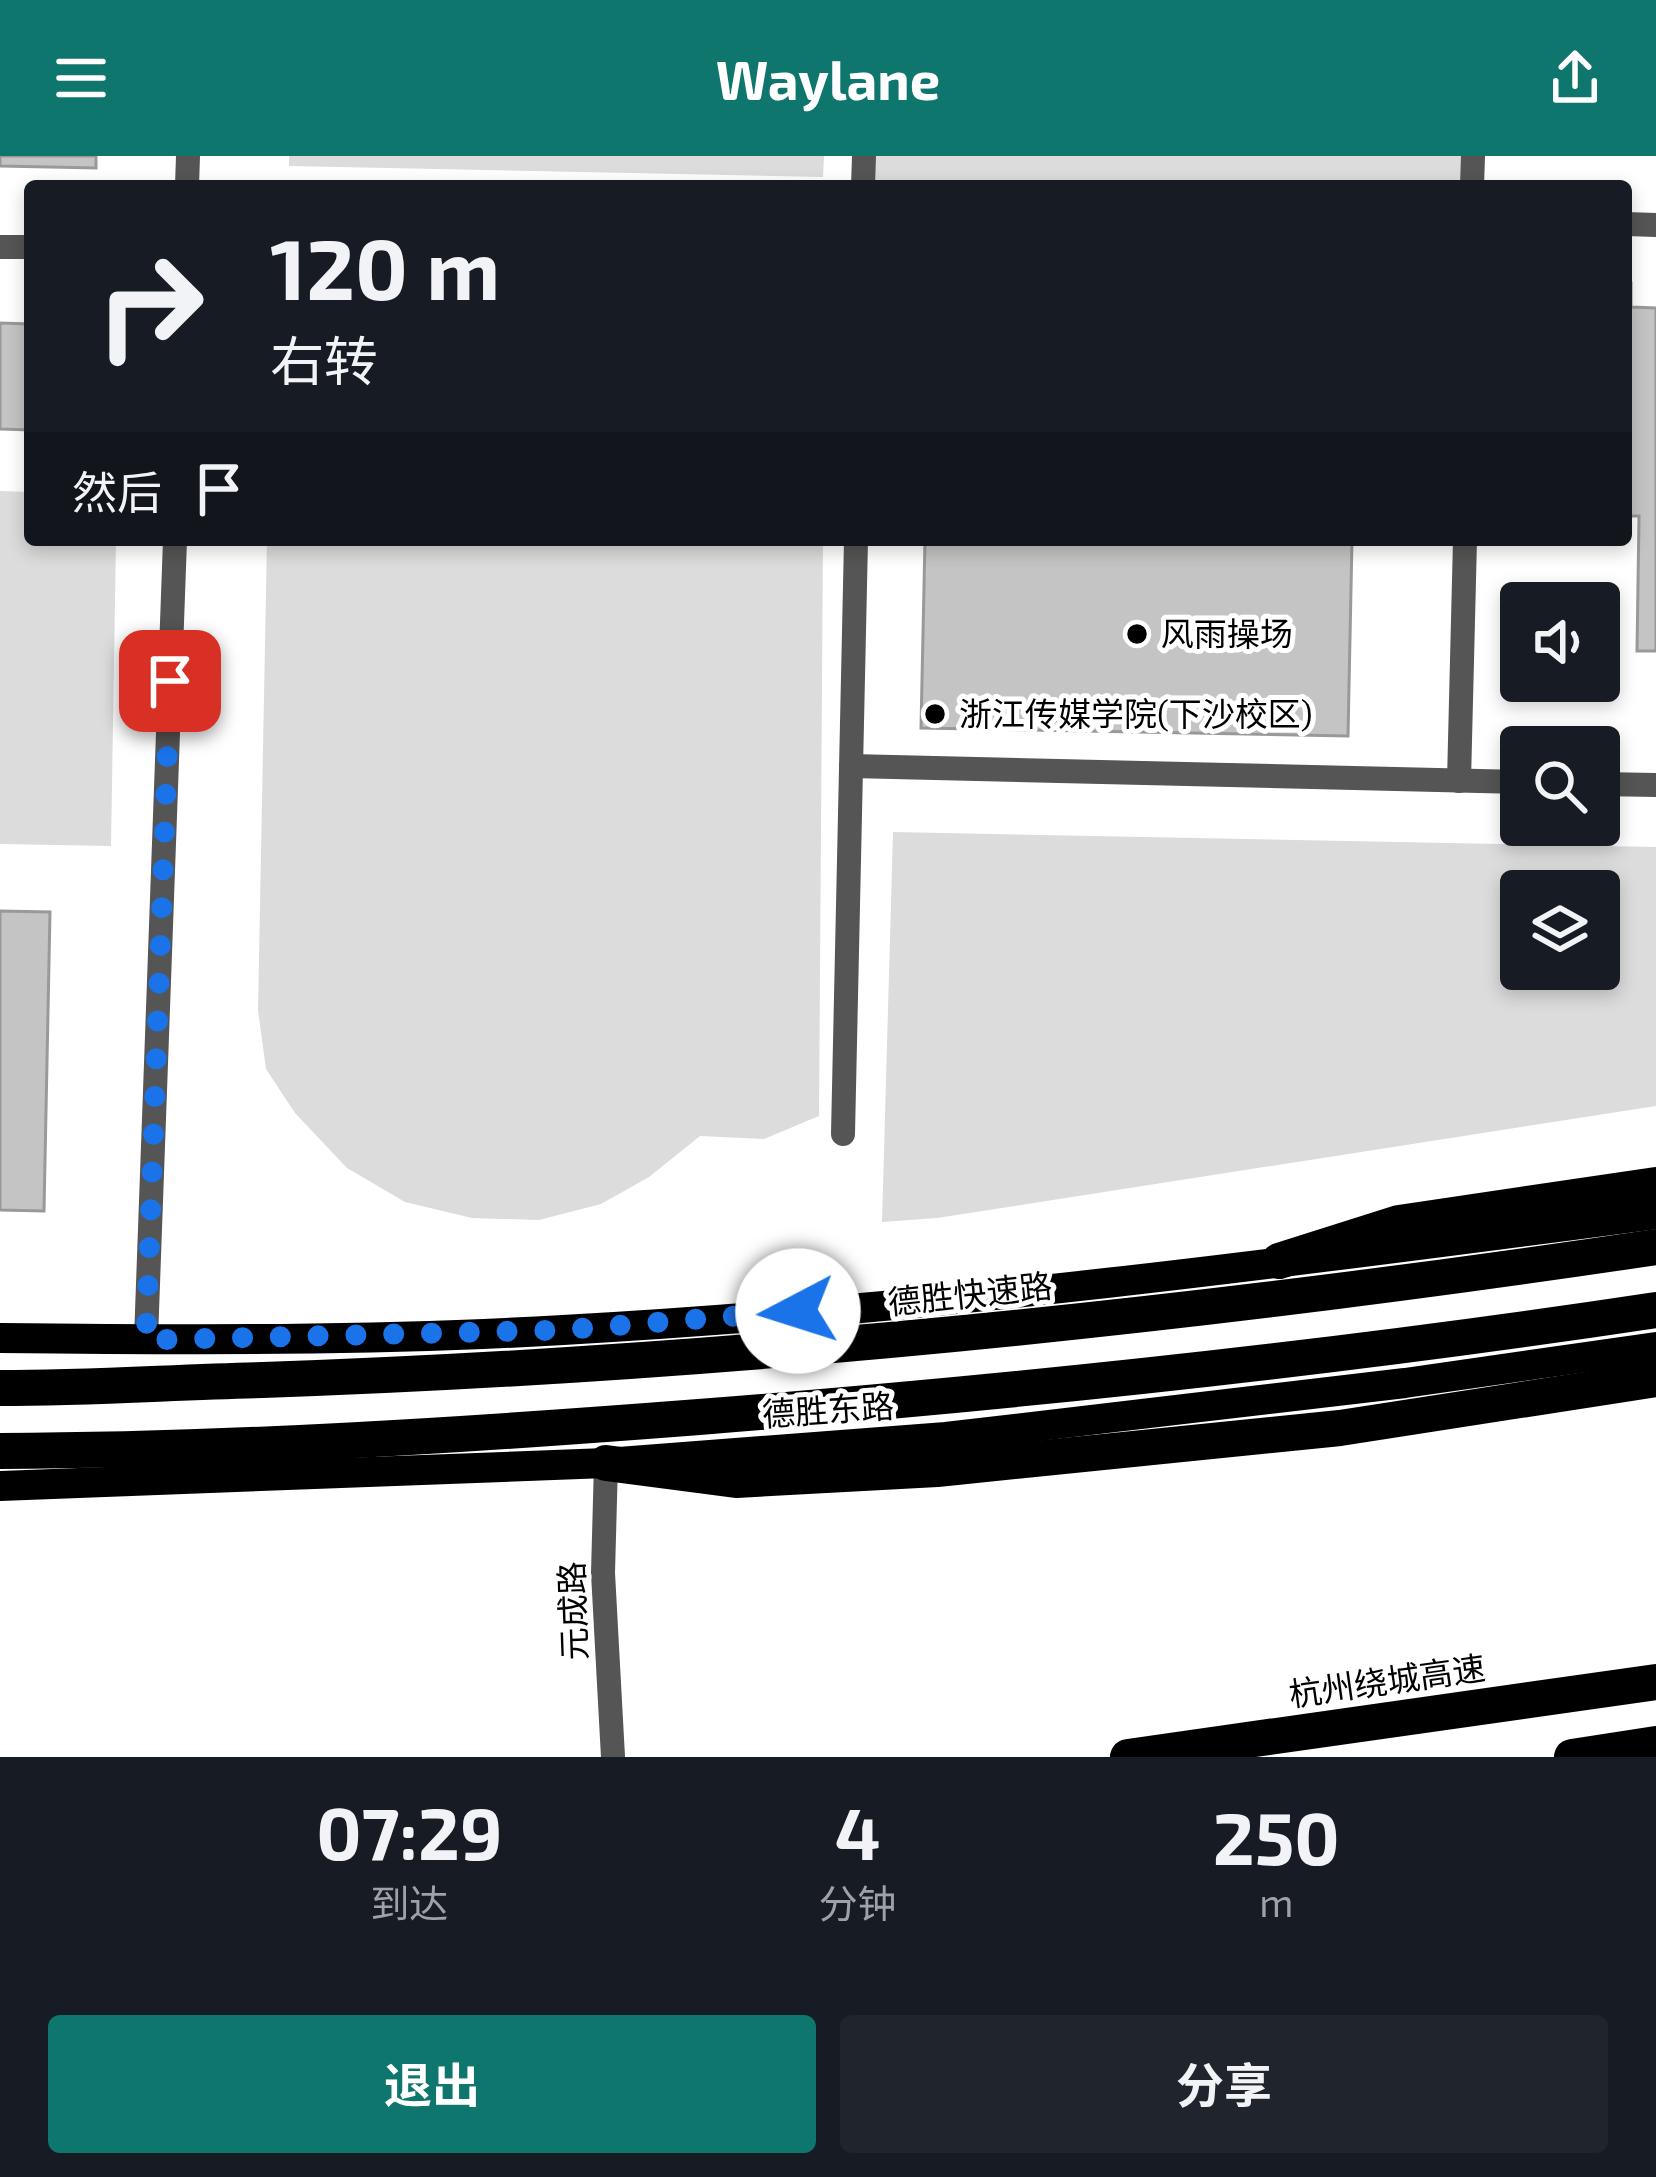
<!DOCTYPE html>
<html lang="zh">
<meta charset="utf-8">
<style>
body{margin:0;font-family:"Exo 2","Noto Sans SC",sans-serif;background:#20242c;color:#f1f3f6;height:100vh;display:flex;flex-direction:column;font-size:45px;white-space:nowrap}
*{box-sizing:border-box;margin:0}
p{font-size:39px;color:#9ea1a6}
.icon{flex:none;width:66px;height:66px;fill:none;stroke:currentColor;stroke-width:2;stroke-linecap:round;stroke-linejoin:round}
.map{position:relative;height:1601px;overflow:hidden}
.details{display:flex;flex-direction:column;background:#171b24;flex:1}
.details>*{flex:none}
.hud{position:absolute;left:24px;top:24px;width:1608px;height:366px;border-radius:12px;box-shadow:0 6px 18px #0003;background:#171b24;color:#f1f3f6;overflow:hidden}
.buttons{position:absolute;left:1500px;top:426px;display:grid;gap:24px}
.buttons a{display:grid;place-items:center;width:120px;height:120px;border-radius:12px;background:#171b24;box-shadow:0 6px 18px #0003;font-size:60px}
.pin{position:absolute;display:grid;place-items:center;width:102px;height:102px;color:#fff;margin:-51px;border-radius:24px;box-shadow:0 6px 18px #0006}
.me{position:absolute;width:132px;margin:-66px;rotate:265deg;stroke-linejoin:round;filter:drop-shadow(0 0 9px #0008)}
.turn{display:flex;align-items:center;gap:42px;height:252px;padding:0 48px;font-size:54px}
.turn .icon{width:156px;height:156px;stroke-width:2.5}
.turn b{display:block;font-size:84px;line-height:102px}
.then{display:flex;align-items:center;height:114px;padding:0 48px;background:#0003;gap:24px;font-size:45px}
.eta{display:flex;justify-content:space-evenly;align-items:center;height:204px;text-align:center}
.eta b{font-size:72px;font-weight:700;line-height:84px}
.button{display:flex;gap:24px;margin-top:auto;padding:24px 48px}
.button a{flex:1;height:138px;border-radius:12px;background:#0f766e;color:#fff;font-size:48px;font-weight:700;line-height:138px;text-align:center}
.button a+a{background:#20242c;color:#f1f3f6}
header{display:flex;justify-content:space-between;align-items:center;height:156px;padding:0 48px;background:#0f766e;color:#fff;font-size:54px;font-weight:700}
.map>svg:first-child{display:block}
.green{fill:#dcdcdc;fill-rule:evenodd}
.building{fill:#c4c4c4;stroke:#999;stroke-width:3}
.lines{fill:none;stroke-linecap:round;stroke-linejoin:round}
.street{stroke:#555;stroke-width:24}
.primary{stroke:#000;stroke-width:30}
.highway{stroke:#000;stroke-width:36}
.route{stroke:#1a73e8;stroke-width:21;stroke-dasharray:0 37.8}
.poi-dot{fill:#000;stroke:#fff;stroke-width:4.5}
.labels{text-anchor:middle;stroke-width:10;stroke-linejoin:round;paint-order:stroke}
.poi-label{font-size:33px;fill:#000;stroke:#fff;text-anchor:start}
.street-label{font-size:33px;fill:#000;stroke:#fff}
</style>
<header><svg class="icon" aria-label="menu" viewBox="0 0 24 24"><path d="M4 6h16M4 12h16M4 18h16"/></svg>Waylane<svg class="icon" aria-label="share" viewBox="0 0 24 24"><path d="M12 15V3M7 8l5-5 5 5M5 13v7h14v-7"/></svg></header>
<div class="map">
<svg width="1656" height="1601" viewBox="0 0 1656 1601">
<rect width="100%" height="100%" fill="#fff"/>
<g class="green">
<polygon points="289,0 824,0 823,21 289,10"/>
<polygon points="864,0 1473,0 1472,30 863,30"/>
<polygon points="0,335 30,336 30,384 116,384 111,690 0,688"/>
<polygon points="267,384 823,384 819,960 764,983 700,980 649,1021 601,1048 539,1064 472,1062 405,1046 347,1012 295,957 266,913 258,854"/>
<path d="M893 676 1656 691V950L937 1062 882 1066ZM1599 735V813H1521V735Z"/>
</g>
<g class="building">
<polygon points="0,0 96,0 96,12 0,10"/>
<polygon points="1626,127 1631,127 1631,151 1656,152 1656,495 1637,495 1639,360 1626,360"/>
<polygon points="0,167 30,168 30,274 0,273"/>
<polygon points="925,384 1352,384 1348,580 921,572"/>
<polygon points="0,755 50,756 44,1055 0,1054"/>
</g>
<g class="lines">
<g class="street">
<polyline points="187,30 188,0"/>
<polyline points="863,30 864,0"/>
<polyline points="1472,30 1473,0"/>
<polyline points="1626,68 1656,69"/>
<polyline points="0,91 30,91"/>
<polyline points="851,610 1521,626"/>
<polyline points="1459,625 1465,384"/>
<polyline points="1599,628 1656,629"/>
<polyline points="843,978 856,384"/>
<polyline points="146,1183 175,384"/>
<polyline points="606,1307 603,1417 613,1601"/>
</g>
<g class="primary">
<path d="M0 1182C187 1184 376 1185 563 1174 929 1154 1293 1106 1656 1058"/>
<polyline points="0,1330 606,1307 946,1281 1405,1227 1656,1191"/>
</g>
<g class="highway">
<polyline points="1279,1105 1399,1067 1656,1029"/>
<path d="M0 1232C88 1232 176 1226 263 1224 730 1208 1194 1160 1656 1091"/>
<path d="M0 1295C233 1294 467 1279 699 1261 1019 1236 1338 1202 1656 1154"/>
<polyline points="606,1307 736,1324 937,1313 1340,1272 1656,1223"/>
<polyline points="1128,1601 1656,1526"/>
<polyline points="1572,1601 1656,1588"/>
</g>
</g>
<g class="lines">
<polyline class="route" points="170,525 146,1184 562,1174 798,1155"/>
</g>
<g class="poi-dot">
<circle cx="1137" cy="478" r="12"/>
<circle cx="935" cy="558" r="12"/>
</g>
<g class="labels">
<g class="poi-label">
<text x="1161" y="490">风雨操场</text>
<text x="959" y="570">浙江传媒学院(下沙校区)</text>
</g>
<g class="street-label">
<text transform="translate(970 1138) rotate(-6)" y="12">德胜快速路</text>
<text transform="translate(828 1254) rotate(-4)" y="12">德胜东路</text>
<text transform="translate(573 1455) rotate(-92)" y="12">元成路</text>
<text transform="translate(1387 1525) rotate(-8)" y="12">杭州绕城高速</text>
</g>
</g>
</svg>
<div class="buttons">
<a><svg class="icon" aria-label="sound" viewBox="0 0 24 24"><path d="M4 9h4l5-4v14l-5-4H4zM17 9q2 3 0 6"/></svg></a>
<a><svg class="icon" aria-label="search" viewBox="0 0 24 24"><circle cx="10" cy="10" r="6"/><path d="M15 15l6 6"/></svg></a>
<a><svg class="icon" aria-label="layers" viewBox="0 0 24 24"><path d="M12 4l9 5-9 5-9-5zM3 14l9 5 9-5"/></svg></a>
</div>
<div class="pin" style="left:170px;top:525px;background:#d93025"><svg class="icon" aria-label="arrive" viewBox="0 0 24 24"><path d="M6 21V4h12l-3 4 3 4H6"/></svg></div>
<svg class="me" style="left:798px;top:1155px" viewBox="-20 -20 40 40"><circle r="19" fill="#fff"/><path d="M0-13L10 11 0 6-10 11z" fill="#1a73e8"/></svg>
<div class="hud">
<div class="turn"><svg class="icon" aria-label="right" viewBox="0 0 24 24"><path d="M7 20v-9h11M14 6l5 5-5 5"/></svg><div><b>120 m</b>右转</div></div>
<div class="then">然后<svg class="icon" aria-label="arrive" viewBox="0 0 24 24"><path d="M6 21V4h12l-3 4 3 4H6"/></svg></div>
</div>
</div>
<section class="details">
<div class="eta">
<div><b>07:29</b><p>到达</p></div>
<div><b>4</b><p>分钟</p></div>
<div><b>250</b><p>m</p></div>
</div>
<div class="button"><a>退出</a><a>分享</a></div>
</section>
